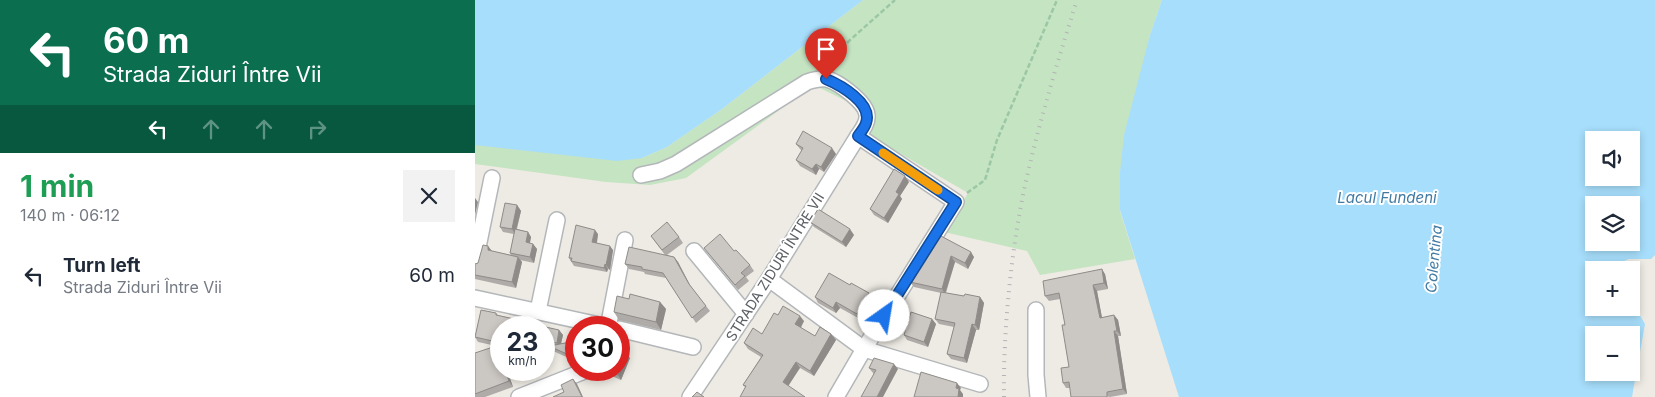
<!DOCTYPE html>
<meta charset="utf-8">
<style>
body{margin:0;font-family:Inter,sans-serif;background:#f2f2f3;color:#1f2937;height:100vh;display:flex;flex-direction:column;font-size:19px;white-space:nowrap}
*{box-sizing:border-box;margin:0}
p{font-size:16px;color:#747a83}
.icon{flex:none;width:28px;height:28px;fill:none;stroke:currentColor;stroke-width:2;stroke-linecap:round;stroke-linejoin:round}
.map{position:relative;flex:1;overflow:hidden}
.side{display:flex;flex-direction:column;background:#fff;width:475px}
.side>*{flex:none}
.guide{background:#0b6e4f;color:#fff;overflow:hidden}
.fabs{position:absolute;left:1110px;top:131px;display:grid;gap:10px}
.fabs a{display:grid;place-items:center;width:55px;height:55px;border-radius:0px;background:#fff;box-shadow:0 2px 8px #0003;font-size:25px}
.speed{position:absolute;left:15px;top:316px;display:flex;gap:10px;font-size:25px;font-weight:700;text-align:center}
.speed>*{display:grid;place-content:center;width:65px;height:65px;border-radius:50%;background:#fff;box-shadow:0 2px 8px #0003;line-height:1}
.speed small{font-size:12px;font-weight:400}
.speed .limit{border:8px solid #d22;background:#fff;color:#111}
.pin{position:absolute;display:grid;place-items:center;width:42px;height:42px;color:#fff;margin:-51px -21px;border-radius:50% 50% 50% 0;rotate:-45deg;box-shadow:0 0 5px #0007}
.pin .icon{rotate:45deg}
.me{position:absolute;width:55px;margin:-28px;rotate:32deg;stroke-linejoin:round;filter:drop-shadow(0 0 4px #0008)}
.turn{display:flex;align-items:center;gap:18px;height:105px;padding:0 20px;font-size:22px}
.turn .icon{width:65px;height:65px;stroke-width:2.5}
.turn b{display:block;font-size:35px;line-height:42px}
.lanes{display:flex;align-items:center;height:48px;padding:0 20px;background:#0003;justify-content:center;gap:25px;direction:ltr}
.lanes .off{opacity:.35}
.round{display:grid;place-items:center;flex:none;width:52px;height:52px;border-radius:0px;background:#f2f2f3}
.headline{display:flex;align-items:center;justify-content:space-between;height:85px;padding:0 20px}
h1{font-size:30px;font-weight:700;line-height:38px;color:#1e9e55}
ul{padding:0;list-style:none}
li{display:flex;align-items:center;gap:15px;height:75px;padding:0 20px}
li div{flex:1}
li b{display:block;font-size:19px}
li em{font-style:normal}
main{display:flex;flex:1;min-height:0}
.map>svg:first-child{display:block}
.green{fill:#c5e4c2}
.water{fill:#a7defb;fill-rule:evenodd}
.lines{fill:none;stroke-linecap:round;stroke-linejoin:round}
.street-casing{stroke:#b4b7ba;stroke-width:18}
.path{stroke:#9cc7a4;stroke-width:2.5;stroke-dasharray:5 2.5;stroke-linecap:butt}
.street{stroke:#fff;stroke-width:15}
.rail{stroke:#b2b3b4;stroke-width:4;stroke-dasharray:1 6;stroke-linecap:butt}
.wall{fill:#afaba8}
.shaded-wall{fill:#8e8b88}
.building{fill:#cbc7c3;stroke:#8e8b88}
.route-casing{stroke:#114b97;stroke-width:12}
.route{stroke:#1a73e8;stroke-width:9}
.slow{stroke:#f59e0b;stroke-width:9}
.labels{text-anchor:middle;stroke-width:4;stroke-linejoin:round;paint-order:stroke}
.street-label{font-size:14px;fill:#5c6064;stroke:#fff}
.water-label{font-size:15px;font-style:italic;fill:#417aa3;stroke:#fff}
</style>
<main>
<section class="side">
<div class="guide">
<div class="turn"><svg class="icon" aria-label="left" viewBox="0 0 24 24"><path d="M17 20v-9H6M10 6l-5 5 5 5"/></svg><div><b>60 m</b>Strada Ziduri Între Vii</div></div>
<div class="lanes"><svg class="icon" aria-label="left" viewBox="0 0 24 24"><path d="M17 20v-9H6M10 6l-5 5 5 5"/></svg><svg class="icon off" aria-label="ahead" viewBox="0 0 24 24"><path d="M12 20V5M6 11l6-6 6 6"/></svg><svg class="icon off" aria-label="ahead" viewBox="0 0 24 24"><path d="M12 20V5M6 11l6-6 6 6"/></svg><svg class="icon off" aria-label="right" viewBox="0 0 24 24"><path d="M7 20v-9h11M14 6l5 5-5 5"/></svg></div>
</div>
<div class="headline"><div><h1>1 min</h1><p>140 m · 06:12</p></div><a class="round"><svg class="icon" aria-label="close" viewBox="0 0 24 24"><path d="M6 6l12 12M18 6L6 18"/></svg></a></div>
<ul>
<li><svg class="icon" aria-label="left" viewBox="0 0 24 24"><path d="M17 20v-9H6M10 6l-5 5 5 5"/></svg><div><b>Turn left</b><p>Strada Ziduri Între Vii</p></div><em>60 m</em></li>
</ul>
</section>
<div class="map">
<svg width="1180" height="397" viewBox="0 0 1180 397">
<rect width="100%" height="100%" fill="#eeebe4"/>
<polygon class="green" points="388,0 687,0 675,35 645,172 645,211 660,259 565,275 552,251 469,232 493,193 397,137 377,104 339,85 211,178 175,185 131,182 0,164 0,143 167,158 192,147 247,109"/>
<g class="water">
<polygon points="0,0 388,0 247,109 192,147 167,158 142,161 0,145"/>
<path d="M687 0H1180V255L1176 259H1154L1139 265 1138 270H1119V308H1156V300L1170 324 1157 397H704L645 210V172L649 135 675 35ZM1119 140H1156V178H1119ZM1119 205H1156V242H1119ZM1119 335H1156V372H1119Z"/>
</g>
<g class="lines">
<defs>
<g id="street">
<path d="M166 175 185 171 201 164 332 82C338 80 345 78 352 79 363 82 391 102 392 115 393 123 387 130 383 136L294 279 215 397"/>
<polyline points="219,251 271,314"/>
<polyline points="0,262 17,178"/>
<polyline points="294,279 389,349 505,384"/>
<polyline points="0,298 138,328"/>
<polyline points="561,310 561,375 563,397"/>
<polyline points="63,311 82,220"/>
<polyline points="133,328 150,240"/>
<polyline points="144,329 218,347"/>
<polyline points="44,397 112,370"/>
<polyline points="361,397 389,349 481,202 383,136"/>
</g>
</defs>
<use href="#street" class="street-casing"/>
<g class="path">
<polyline points="351,64 375,40 420,0"/>
<polyline points="492,193 510,180 522,140 582,0"/>
</g>
<use href="#street" class="street"/>
<path class="rail" d="M529 397C528 332 536 253 549 190 563 126 582 63 602 0"/>
</g>
<g class="wall">
<polygon points="321,144 361,154 349,172 344,169 341,175 325,166 321,160 327,151 325,149"/>
<polygon points="434,182 425,196 427,199 413,223 399,215 395,209"/>
<polygon points="42,205 46,211 42,229 53,232 56,237 55,243 58,244 62,249 59,263 45,260 47,262 41,288 0,279 0,264 3,263 17,251 36,255 35,253 39,234 28,232 25,227"/>
<polygon points="335,222 379,235 371,247 339,227"/>
<polygon points="123,234 122,243 138,250 135,270 133,269 132,272 99,266 94,258"/>
<polygon points="464,235 499,257 493,269 480,262 471,293 489,296 505,297 509,303 504,330 501,330 492,363 476,359 472,354 479,327 464,324 460,319 466,293 439,287 435,282"/>
<polygon points="176,236 204,237 208,243 192,255 199,257 203,262 216,287 235,311 221,323 191,278 170,274 169,272 154,269 150,264 190,255"/>
<polygon points="229,248 259,251 275,265 279,271 271,277 274,281 263,290"/>
<polygon points="630,274 633,289 622,291 627,318 639,315 643,320 646,336 643,336 652,394 635,397 595,388 591,388 588,383 594,367 590,325 585,299 574,301 570,296"/>
<polygon points="340,297 397,299 385,319 365,308 361,313 343,303"/>
<polygon points="185,302 191,309 186,330 144,320 139,312"/>
<polygon points="6,310 21,313 23,315 48,321 49,323 84,330 88,335 86,344 101,341 101,359 98,360 78,351 74,346 76,346 69,344 69,328 26,328 26,347 3,342 0,337"/>
<polygon points="303,315 329,321 326,328 340,336 356,334 361,340 339,376 325,368 271,388 268,385 286,357 273,349 269,343 287,334"/>
<polygon points="457,319 461,324 453,347 432,340 429,335"/>
<polygon points="24,351 26,370 32,370 38,387 10,397 0,397 0,353"/>
<polygon points="155,358 146,380 127,372 126,370 144,370"/>
<polygon points="394,368 423,369 399,374 398,373"/>
</g>
<g class="shaded-wall">
<polygon points="357,148 361,154 349,172 346,167"/>
<polygon points="341,164 344,169 341,175 337,169"/>
<polygon points="430,176 434,182 425,196 427,199 413,223 409,218 421,192"/>
<polygon points="0,198 3,202 0,215"/>
<polygon points="42,205 46,211 40,234 37,229"/>
<polygon points="375,229 379,235 371,247 367,242"/>
<polygon points="120,230 123,234 121,247 117,242"/>
<polygon points="53,232 56,237 54,247 51,242"/>
<polygon points="58,244 62,249 59,263 55,257"/>
<polygon points="13,246 17,251 13,250"/>
<polygon points="135,246 138,250 135,270 131,265"/>
<polygon points="496,252 499,257 493,269 490,263"/>
<polygon points="476,256 480,262 470,294 467,289"/>
<polygon points="43,257 47,262 41,288 37,282"/>
<polygon points="199,257 203,262 217,289 214,284"/>
<polygon points="130,264 133,269 132,272 129,268"/>
<polygon points="627,269 630,274 633,289 629,283"/>
<polygon points="618,285 622,291 628,323 625,318"/>
<polygon points="394,293 397,299 385,319 382,314"/>
<polygon points="505,297 509,303 504,330 500,325"/>
<polygon points="185,302 191,309 186,330 181,322"/>
<polygon points="361,302 365,308 361,313 358,308"/>
<polygon points="639,315 643,320 646,336 642,331"/>
<polygon points="325,316 329,321 324,330 320,324"/>
<polygon points="457,319 461,324 453,347 449,342"/>
<polygon points="497,324 501,330 492,363 489,358"/>
<polygon points="84,330 88,335 85,348 82,343"/>
<polygon points="639,331 643,336 652,394 648,389"/>
<polygon points="356,334 361,340 339,376 335,371"/>
<polygon points="21,346 24,351 26,356 26,361"/>
<polygon points="152,353 155,358 146,380 143,375"/>
<polygon points="321,362 325,368 312,388 308,382"/>
<polygon points="419,364 423,369 408,397 402,397"/>
<polygon points="30,370 32,370 38,387 34,381"/>
<polygon points="98,379 102,384 108,397 107,397"/>
<polygon points="482,383 486,388 485,390 488,394 488,397 483,397 481,388"/>
</g>
<g class="building">
<polygon points="328,131 357,148 346,167 341,164 337,169 321,160 328,148 321,144"/>
<polygon points="419,169 430,176 421,192 424,194 409,218 395,209"/>
<polygon points="30,203 42,205 37,229 25,227"/>
<polygon points="343,209 375,229 367,242 335,222"/>
<polygon points="192,222 204,237 187,250 176,236"/>
<polygon points="101,225 120,230 117,242 135,246 131,265 130,264 129,268 96,261 97,258 94,258"/>
<polygon points="40,229 53,232 51,242 58,244 55,257 35,253"/>
<polygon points="245,234 259,251 261,250 275,265 266,273 270,276 260,285 229,248"/>
<polygon points="464,235 496,252 490,263 476,256 467,289 435,282"/>
<polygon points="8,245 13,246 13,250 43,257 37,282 0,275 0,264 3,263"/>
<polygon points="154,247 199,257 214,284 231,306 217,318 188,273 167,269 167,267 150,264"/>
<polygon points="627,269 629,283 618,285 625,318 639,315 642,331 639,331 648,389 632,392 632,397 596,397 594,382 588,383 586,368 594,367 587,325 590,325 584,293 570,296 568,281"/>
<polygon points="354,273 375,285 376,283 394,293 382,314 361,302 358,308 340,297"/>
<polygon points="466,292 489,296 490,294 505,297 500,325 497,324 489,358 472,354 480,323 460,319"/>
<polygon points="155,294 185,302 181,322 139,312 142,296 154,299"/>
<polygon points="308,306 325,316 320,324 340,336 345,327 356,334 335,371 321,362 308,382 330,397 265,397 271,386 268,385 288,355 269,343 278,328 287,334 299,313 303,315"/>
<polygon points="6,310 21,313 21,315 48,321 48,322 84,330 82,343 69,340 69,328 26,328 26,343 0,337"/>
<polygon points="436,312 457,319 449,342 429,335"/>
<polygon points="101,341 101,353 94,355 74,346"/>
<polygon points="21,346 26,361 26,370 30,370 34,381 0,394 0,353"/>
<polygon points="152,353 143,375 132,370 144,370 144,357"/>
<polygon points="399,358 419,364 402,397 386,397 401,370 394,368"/>
<polygon points="446,372 482,383 481,388 484,389 483,397 439,397"/>
<polygon points="98,379 107,397 78,397 89,392 86,385"/>
<polygon points="222,392 229,397 217,397"/>
</g>
<g class="lines">
<defs>
<path id="route" d="M351 79C365 85 398 103 391 123 390 127 386 132 383 136L481 202 409 316"/>
</defs>
<use href="#route" class="route-casing"/>
<use href="#route" class="route"/>
<polyline class="slow" points="408,153 463,190"/>
</g>
<g class="labels">
<g class="street-label">
<text transform="translate(300 267) rotate(-58)" y="5">STRADA ZIDURI ÎNTRE VII</text>
</g>
<g class="water-label">
<text x="912" y="203">Lacul Fundeni</text>
<text transform="translate(959 259) rotate(-85)" y="5">Colentina</text>
</g>
</g>
</svg>
<div class="fabs">
<a><svg class="icon" aria-label="sound" viewBox="0 0 24 24"><path d="M4 9h4l5-4v14l-5-4H4zM17 9q2 3 0 6"/></svg></a>
<a><svg class="icon" aria-label="layers" viewBox="0 0 24 24"><path d="M12 4l9 5-9 5-9-5zM3 14l9 5 9-5"/></svg></a>
<a>+</a>
<a>−</a>
</div>
<div class="speed"><div>23<small>km/h</small></div><div class="limit">30</div></div>
<div class="pin" style="left:351px;top:79px;background:#d93025"><svg class="icon" aria-label="arrive" viewBox="0 0 24 24"><path d="M6 21V4h12l-3 4 3 4H6"/></svg></div>
<svg class="me" style="left:409px;top:316px" viewBox="-20 -20 40 40"><circle r="19" fill="#fff"/><path d="M0-13L10 11 0 6-10 11z" fill="#1a73e8"/></svg>
</div>
</main>
